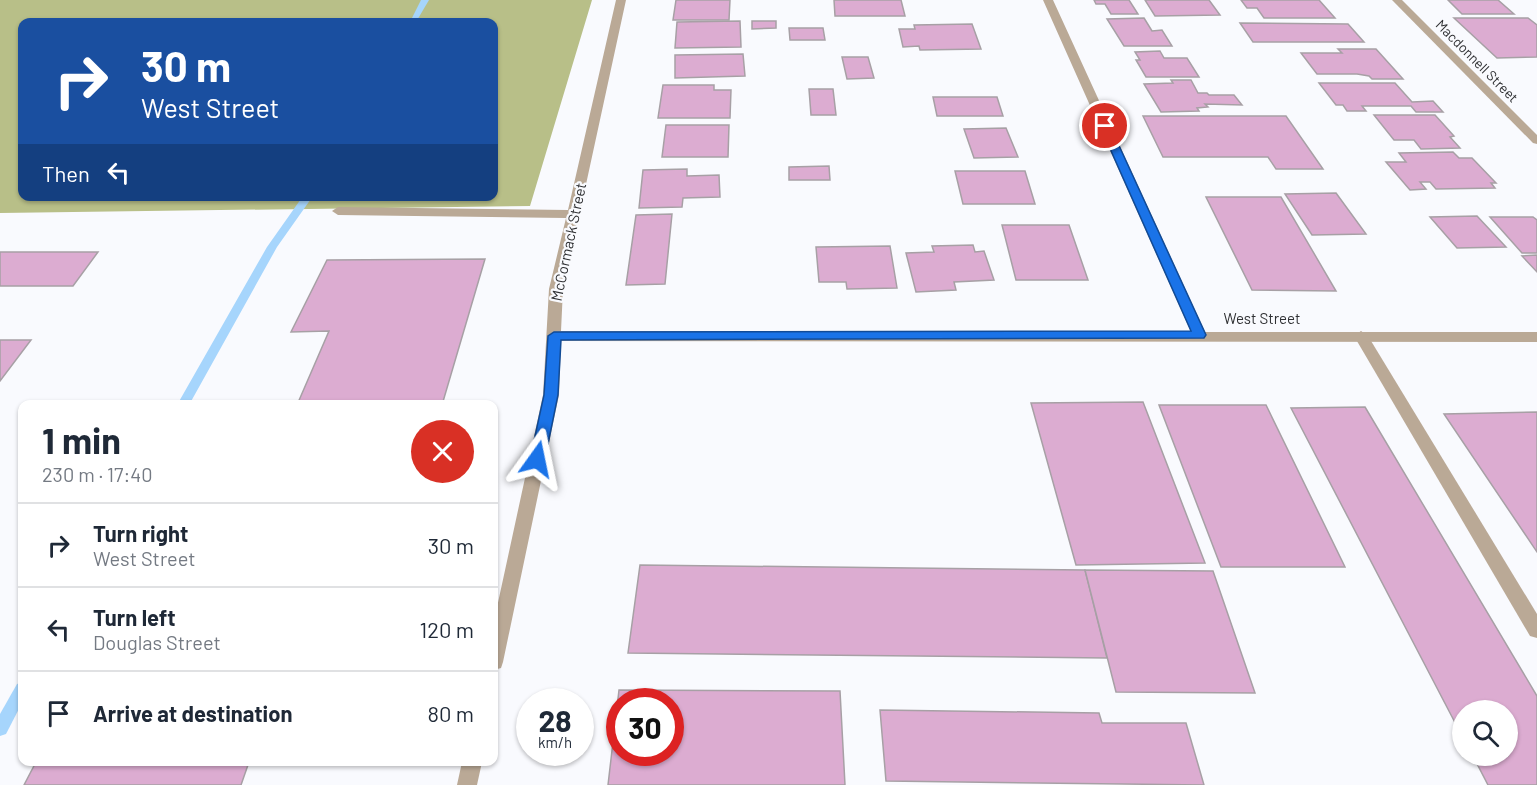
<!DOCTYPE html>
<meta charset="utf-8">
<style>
body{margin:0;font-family:Barlow,sans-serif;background:#f6f6f7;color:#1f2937;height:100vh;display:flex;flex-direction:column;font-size:22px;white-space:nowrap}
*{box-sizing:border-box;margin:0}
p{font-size:20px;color:#747a83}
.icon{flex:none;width:33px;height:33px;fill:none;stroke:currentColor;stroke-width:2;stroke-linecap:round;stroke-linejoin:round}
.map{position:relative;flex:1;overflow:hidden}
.sheet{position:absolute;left:18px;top:400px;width:480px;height:366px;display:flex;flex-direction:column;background:#fff;border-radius:12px;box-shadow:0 2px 4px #0004}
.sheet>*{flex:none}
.guide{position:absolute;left:18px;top:18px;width:480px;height:183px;border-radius:12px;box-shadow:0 2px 4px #0004;background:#1a4fa0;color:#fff;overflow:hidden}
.buttons{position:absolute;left:1452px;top:700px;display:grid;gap:12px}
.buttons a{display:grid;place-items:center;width:66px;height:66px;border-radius:50%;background:#fff;box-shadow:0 2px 4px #0004;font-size:30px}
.speed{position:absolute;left:516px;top:688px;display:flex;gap:12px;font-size:30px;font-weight:700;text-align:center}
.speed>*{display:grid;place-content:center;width:78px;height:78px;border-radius:50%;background:#fff;box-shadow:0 2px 4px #0004;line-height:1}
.speed small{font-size:15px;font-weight:400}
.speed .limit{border:9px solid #d22;background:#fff;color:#111}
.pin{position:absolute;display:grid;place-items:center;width:51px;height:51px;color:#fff;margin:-26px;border:3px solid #fff;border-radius:50%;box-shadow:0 2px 6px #0007}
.me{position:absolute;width:66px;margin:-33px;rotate:12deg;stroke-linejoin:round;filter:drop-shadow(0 0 4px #0008)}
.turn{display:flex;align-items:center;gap:21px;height:126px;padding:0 24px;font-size:27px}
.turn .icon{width:78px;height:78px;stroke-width:2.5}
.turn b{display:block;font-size:42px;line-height:51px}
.then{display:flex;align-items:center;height:57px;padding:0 24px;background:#0003;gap:12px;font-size:22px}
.round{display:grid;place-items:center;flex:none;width:63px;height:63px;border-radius:32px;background:#f6f6f7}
.headline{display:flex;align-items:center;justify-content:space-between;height:102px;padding:0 24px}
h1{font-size:36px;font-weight:700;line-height:45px}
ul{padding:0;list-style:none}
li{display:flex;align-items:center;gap:18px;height:84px;padding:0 24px;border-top:2px solid #e0e1e3}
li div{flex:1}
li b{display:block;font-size:22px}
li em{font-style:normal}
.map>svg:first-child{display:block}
.forest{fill:#b8bf88;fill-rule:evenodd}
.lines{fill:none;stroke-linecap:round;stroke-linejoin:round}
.stream{fill:#a6d5fc;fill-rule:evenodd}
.building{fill:#dcacd1;stroke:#a7a0a5;stroke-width:1.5;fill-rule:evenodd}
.lane{fill:#baa996;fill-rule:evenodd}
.street{fill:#baa996;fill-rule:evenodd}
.route{fill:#1a73e8;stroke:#114b97;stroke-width:1.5}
.labels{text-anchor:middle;stroke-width:4.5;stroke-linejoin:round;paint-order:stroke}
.far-street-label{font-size:14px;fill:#2f3033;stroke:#f9fafe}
.street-label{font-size:15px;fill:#2f3033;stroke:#f9fafe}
</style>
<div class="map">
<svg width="1537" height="785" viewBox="0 0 1537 785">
<rect width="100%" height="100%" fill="#f9fafe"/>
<path class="forest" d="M0 0H592L530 206 0 213ZM22 22H494V196H22Z"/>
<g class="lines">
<g class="stream">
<polygon points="421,0 429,0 416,22 410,22"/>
<polygon points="303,196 313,196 277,247 189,405 177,405 267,247"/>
<polygon points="22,682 22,703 6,734 0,736 0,714 17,684"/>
</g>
</g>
<g class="building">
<polygon points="676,0 730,0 729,20 673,20"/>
<polygon points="834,0 901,0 905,16 835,16"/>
<polygon points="1094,0 1129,0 1138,14 1111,14 1105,4 1096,4"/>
<polygon points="1145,0 1209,0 1220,15 1155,16"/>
<polygon points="1241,0 1319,0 1335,18 1264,18 1257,8 1247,8"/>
<polygon points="1448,0 1498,0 1514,14 1462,14"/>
<polygon points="1144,18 1152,31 1162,30 1172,46 1124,46 1107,19"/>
<polygon points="1454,18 1528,18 1537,25 1537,57 1497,58"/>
<polygon points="740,21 741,47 675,48 677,22"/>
<polygon points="752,21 776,21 776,28 752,29"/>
<polygon points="1240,23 1348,24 1364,42 1253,42"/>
<polygon points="972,24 981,49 920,50 919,46 903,47 899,29 915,29 914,25"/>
<polygon points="789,28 823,28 825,40 790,40"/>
<polygon points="1338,49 1376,49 1403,79 1372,79 1369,76 1357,74 1317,74 1301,53 1342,53"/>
<polygon points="1160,51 1164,58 1187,58 1199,77 1146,77 1136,60 1140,60 1135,52"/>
<polygon points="743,54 745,76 675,78 675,55"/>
<polygon points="842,57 868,57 874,78 847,79"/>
<polygon points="1171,80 1191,80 1198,93 1207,93 1209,95 1234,95 1242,105 1205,104 1208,107 1197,108 1199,111 1161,112 1144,84 1173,83"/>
<polygon points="1319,83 1395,83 1412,102 1433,101 1443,112 1416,112 1411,106 1362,106 1366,111 1347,111 1343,105 1336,105"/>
<polygon points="663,85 714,85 714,90 731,90 730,118 658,118"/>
<polygon points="809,89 833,89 836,115 811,115"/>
<polygon points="933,97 997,97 1003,116 937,116"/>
<polygon points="1374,115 1435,115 1454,136 1450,137 1460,148 1421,149 1414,140 1394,140"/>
<polygon points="1143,116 1286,116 1323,169 1276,169 1268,157 1163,157"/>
<polygon points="666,125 729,125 728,157 662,157"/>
<polygon points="1006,128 1018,157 974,158 964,129"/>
<polygon points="1453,152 1459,158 1472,158 1496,183 1491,183 1495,188 1436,189 1430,182 1420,182 1426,189 1410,190 1386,162 1406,162 1399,153"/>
<polygon points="829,166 830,180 789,180 789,167"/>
<polygon points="687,169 687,176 719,175 720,197 683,198 682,207 639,208 643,170"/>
<polygon points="955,171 1025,171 1035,204 963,204"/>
<polygon points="1336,193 1366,234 1312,235 1285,194"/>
<polygon points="1206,197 1281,197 1336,291 1252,290"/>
<polygon points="672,214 665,284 626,285 636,215"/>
<polygon points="1477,216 1506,247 1457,248 1430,217"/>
<polygon points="1490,217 1533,217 1537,220 1537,253 1522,253"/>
<polygon points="1002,225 1069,225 1088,280 1016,280"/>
<polygon points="973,245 975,252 984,251 994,280 954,282 956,290 916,292 906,253 934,252 932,246"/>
<polygon points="890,246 897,288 847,289 846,282 819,282 816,247"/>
<polygon points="0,252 98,252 73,286 0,286"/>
<polygon points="1537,255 1537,272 1522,256"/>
<polygon points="485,259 442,405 297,405 329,331 291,332 327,260"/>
<polygon points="0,340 31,340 0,381"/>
<polygon points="1143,402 1205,563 1076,565 1031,403"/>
<polygon points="1159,405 1266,405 1345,567 1221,567"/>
<polygon points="1365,407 1537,696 1537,785 1488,785 1473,756 1508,756 1508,711 1462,711 1462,736 1291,408"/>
<polygon points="1537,412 1537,552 1444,414"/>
<polygon points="640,565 1085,570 1107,658 628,653"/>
<polygon points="1085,570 1213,571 1255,693 1116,692"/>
<path d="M619 690 840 691 845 785H608ZM620 702H670V753H620Z"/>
<polygon points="880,710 1099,713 1102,723 1186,723 1204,785 886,781"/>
<polygon points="36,762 249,762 241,785 24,785"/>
</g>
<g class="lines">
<polygon class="lane" points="1361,331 1368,336 1537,614 1537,638 1530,636 1354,336"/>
<g class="street">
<polygon points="616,0 626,0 580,212 581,214 578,217 563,289 561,331 1191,332 1043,0 1053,0 1205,332 1537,332 1537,342 561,341 559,395 503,662 501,668 494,670 494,621 543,395 549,289 566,218 338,215 332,211 338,207 568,210"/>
<polygon points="1392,0 1402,0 1537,135 1537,144 1533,143"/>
<polygon points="462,762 482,762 477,785 457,785"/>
</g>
</g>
<polygon class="route" points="1105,123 1110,126 1206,335 1204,338 561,340 558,395 545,459 537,465 532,463 530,459 544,395 548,336 554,332 1191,331 1100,126"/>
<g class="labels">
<g class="far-street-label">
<text transform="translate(1477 61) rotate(45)" y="5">Macdonnell Street</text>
</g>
<g class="street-label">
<text transform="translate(569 242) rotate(-78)" y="5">McCormack Street</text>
<text x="1262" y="324">West Street</text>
</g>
</g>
</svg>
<div class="buttons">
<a><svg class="icon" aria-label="search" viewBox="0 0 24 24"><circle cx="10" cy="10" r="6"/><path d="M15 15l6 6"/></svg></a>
</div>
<div class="speed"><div>28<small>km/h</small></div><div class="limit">30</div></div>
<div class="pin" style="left:1105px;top:126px;background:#d93025"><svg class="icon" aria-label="arrive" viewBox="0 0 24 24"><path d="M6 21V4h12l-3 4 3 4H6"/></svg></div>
<svg class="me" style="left:537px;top:459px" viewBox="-20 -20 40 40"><path d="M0-17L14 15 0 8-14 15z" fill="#1a73e8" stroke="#fff" stroke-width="4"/></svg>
<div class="guide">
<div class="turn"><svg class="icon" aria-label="right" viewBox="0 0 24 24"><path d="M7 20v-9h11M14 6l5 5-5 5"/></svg><div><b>30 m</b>West Street</div></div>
<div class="then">Then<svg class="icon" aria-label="left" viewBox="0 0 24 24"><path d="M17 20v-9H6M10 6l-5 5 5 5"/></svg></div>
</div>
<section class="sheet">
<div class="headline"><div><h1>1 min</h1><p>230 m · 17:40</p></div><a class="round" style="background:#d93025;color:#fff"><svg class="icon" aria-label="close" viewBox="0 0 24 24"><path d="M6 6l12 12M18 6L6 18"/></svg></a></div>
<ul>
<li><svg class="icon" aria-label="right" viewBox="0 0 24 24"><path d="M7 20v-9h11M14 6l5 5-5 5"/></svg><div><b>Turn right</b><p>West Street</p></div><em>30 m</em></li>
<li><svg class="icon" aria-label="left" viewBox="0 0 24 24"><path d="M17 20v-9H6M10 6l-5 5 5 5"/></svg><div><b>Turn left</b><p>Douglas Street</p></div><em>120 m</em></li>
<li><svg class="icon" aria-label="arrive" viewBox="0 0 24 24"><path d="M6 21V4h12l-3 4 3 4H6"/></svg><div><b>Arrive at destination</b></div><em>80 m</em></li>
</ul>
</section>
</div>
